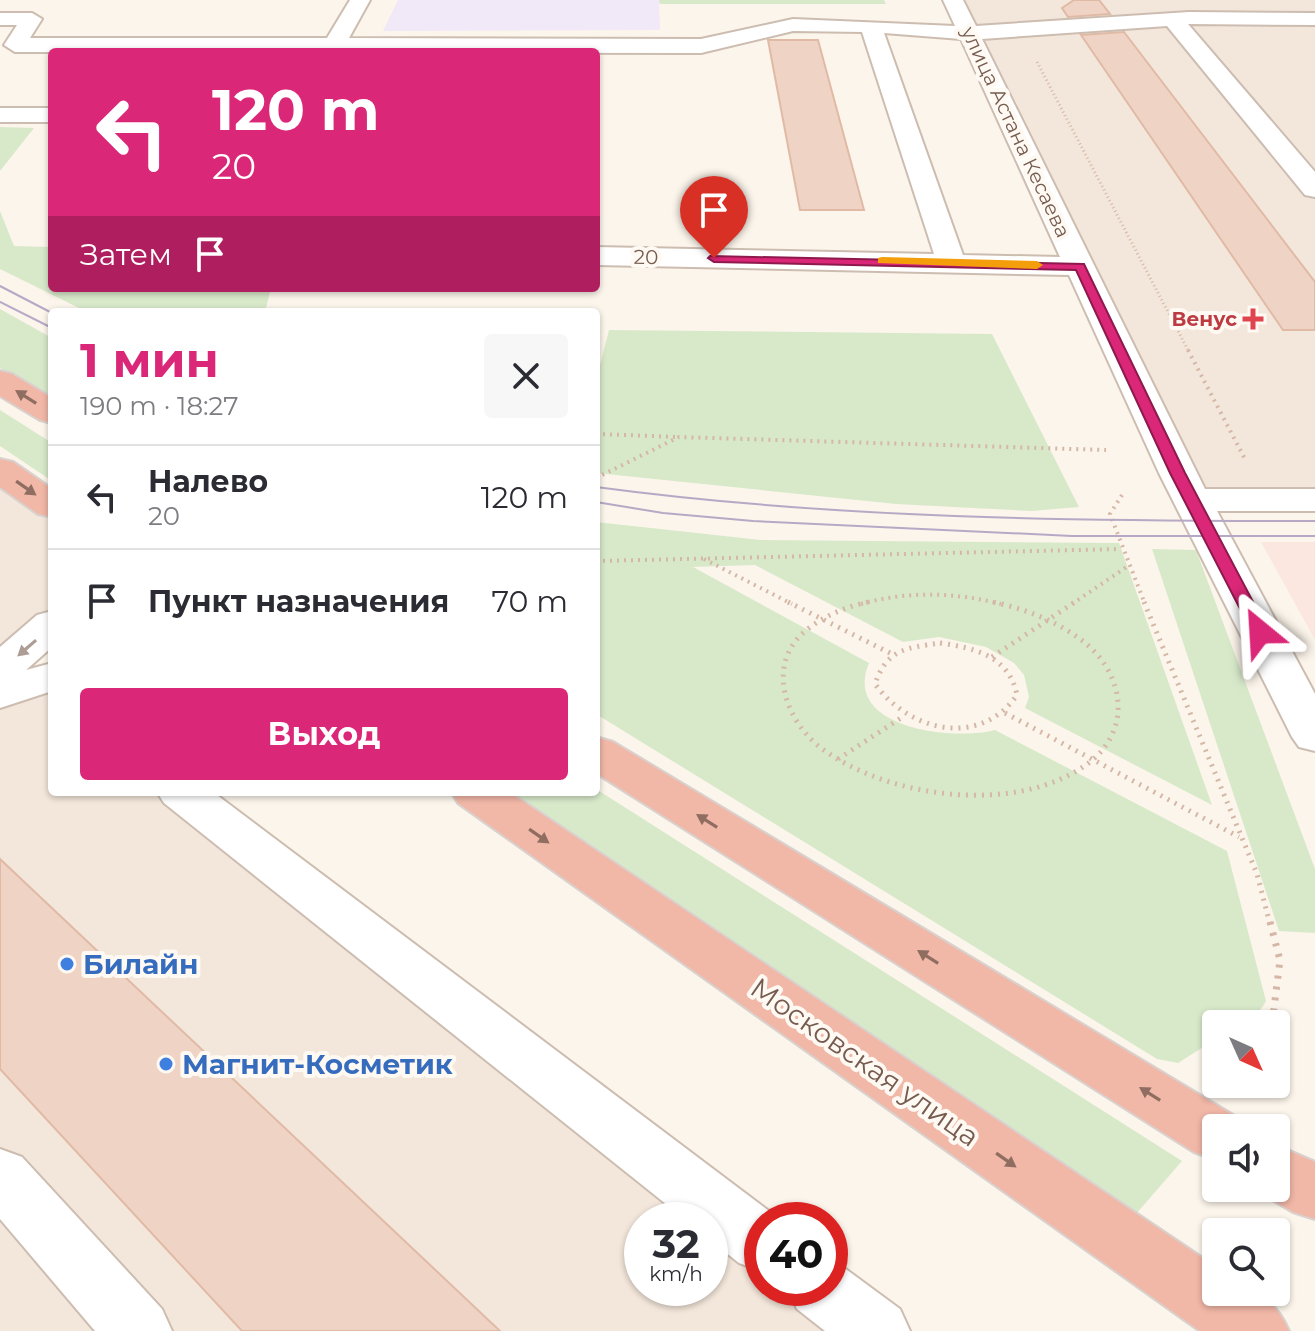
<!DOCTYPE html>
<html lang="ru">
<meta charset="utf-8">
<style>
body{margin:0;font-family:Montserrat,sans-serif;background:#f7f7f7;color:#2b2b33;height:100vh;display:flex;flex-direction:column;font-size:30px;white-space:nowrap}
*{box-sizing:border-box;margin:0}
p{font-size:26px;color:#7c7c81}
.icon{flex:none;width:44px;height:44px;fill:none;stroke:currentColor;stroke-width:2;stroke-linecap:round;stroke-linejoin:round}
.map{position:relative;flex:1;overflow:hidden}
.sheet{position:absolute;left:48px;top:308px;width:552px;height:488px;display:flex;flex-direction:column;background:#fff;border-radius:8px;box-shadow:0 2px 6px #0004}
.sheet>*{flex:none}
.banner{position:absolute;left:48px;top:48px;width:552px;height:244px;border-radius:8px;box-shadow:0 2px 6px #0004;background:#db2777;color:#fff;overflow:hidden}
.needle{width:52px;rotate:135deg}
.controls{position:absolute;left:1202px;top:1010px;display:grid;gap:16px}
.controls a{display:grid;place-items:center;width:88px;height:88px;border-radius:8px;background:#fff;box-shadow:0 2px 6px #0004;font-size:40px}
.speed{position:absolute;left:624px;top:1202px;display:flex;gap:16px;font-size:40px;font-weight:700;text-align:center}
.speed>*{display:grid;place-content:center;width:104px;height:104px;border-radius:50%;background:#fff;box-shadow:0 2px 6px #0004;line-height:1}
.speed small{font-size:20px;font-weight:400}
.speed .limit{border:12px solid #d22;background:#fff;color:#111}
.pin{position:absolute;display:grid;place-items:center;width:68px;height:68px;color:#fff;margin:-82px -34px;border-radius:50% 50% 50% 0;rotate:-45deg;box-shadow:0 0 8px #0007}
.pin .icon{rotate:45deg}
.me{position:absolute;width:88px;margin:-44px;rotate:333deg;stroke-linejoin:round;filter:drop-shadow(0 0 6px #0008)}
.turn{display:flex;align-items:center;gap:28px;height:168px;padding:0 32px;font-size:36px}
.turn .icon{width:104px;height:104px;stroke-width:2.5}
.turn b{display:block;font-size:56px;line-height:68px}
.then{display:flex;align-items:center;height:76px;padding:0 32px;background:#0003;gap:16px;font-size:30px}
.round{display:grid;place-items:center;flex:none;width:84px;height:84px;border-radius:8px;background:#f7f7f7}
.headline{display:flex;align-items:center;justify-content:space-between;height:136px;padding:0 32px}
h1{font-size:48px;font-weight:700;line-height:60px;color:#db2777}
.primary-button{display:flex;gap:16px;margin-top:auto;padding:16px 32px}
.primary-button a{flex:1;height:92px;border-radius:8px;background:#db2777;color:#fff;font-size:32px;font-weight:700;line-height:92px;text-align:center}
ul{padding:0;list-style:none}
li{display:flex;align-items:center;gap:24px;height:104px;padding:0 32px;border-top:2px solid #e1e1e2}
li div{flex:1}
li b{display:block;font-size:30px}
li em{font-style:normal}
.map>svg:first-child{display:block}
.residential{fill:#f3e6da;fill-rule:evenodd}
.commercial{fill:#fbe7e0}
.education{fill:#f1e8f8}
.green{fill:#d8e9ca}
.building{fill:#efd4c5;stroke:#e1baa6;stroke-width:2}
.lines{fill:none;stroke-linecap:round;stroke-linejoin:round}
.minor-casing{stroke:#cdbdb1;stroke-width:4}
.highway-casing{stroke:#d9d1ce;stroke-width:4}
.path-far3{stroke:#d5b7a7;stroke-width:3;stroke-dasharray:1 3;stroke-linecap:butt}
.path-far2{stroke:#d5b7a7;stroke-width:4;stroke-dasharray:2 5;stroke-linecap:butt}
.path-far1{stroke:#d5b7a7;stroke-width:5;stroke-dasharray:2 6;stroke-linecap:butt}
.path{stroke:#d5b7a7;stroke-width:7;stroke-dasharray:3 8;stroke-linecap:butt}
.minor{fill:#fff;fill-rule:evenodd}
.highway{fill:#f1b7a7;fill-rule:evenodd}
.tram{stroke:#b7a9c6;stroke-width:2}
.oneway{fill:#8f6d61}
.oneway2{fill:#ad9d95}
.route{fill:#db2777;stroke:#8e194d;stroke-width:2}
.slow{fill:#f59e0b}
.health-dot{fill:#e0444e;stroke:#fef9f2;stroke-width:3}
.shop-dot{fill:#3f7fe0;stroke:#fef9f2;stroke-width:3}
.labels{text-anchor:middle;stroke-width:8;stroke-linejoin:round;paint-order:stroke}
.far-street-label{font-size:20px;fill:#765b4f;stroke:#fef9f2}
.far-health-label{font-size:20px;font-weight:bold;fill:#be3a42;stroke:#fef9f2;text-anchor:end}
.near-shop-label{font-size:28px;font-weight:bold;fill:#366cbe;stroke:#fef9f2;text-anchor:start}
.near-street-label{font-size:28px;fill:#765b4f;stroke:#fef9f2}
</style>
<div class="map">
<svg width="1315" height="1331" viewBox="0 0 1315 1331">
<rect width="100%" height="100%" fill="#fcf5eb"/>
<g class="residential">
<polygon points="953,0 1315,0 1315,500 1192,500"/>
<polygon points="0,470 52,506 52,624 0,670"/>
<path d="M38 681 52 692V792H181L762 1243V1288H820L876 1331H0V694ZM642 1220H710V1288H642Z"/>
</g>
<polygon class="commercial" points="1261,542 1315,542 1315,640"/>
<polygon class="education" points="398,0 884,0 886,4 659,4 660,30 383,31"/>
<g class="green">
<polygon points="659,0 884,0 886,4 660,4"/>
<polygon points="0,127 34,128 0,171"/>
<polygon points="0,211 14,246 52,247 52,288 271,288 265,312 87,312 0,269"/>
<polygon points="0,309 52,338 52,400 0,368"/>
<polygon points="609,330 992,334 1079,507 1031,511 896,504 596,473 596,381"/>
<polygon points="0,410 52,443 52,481 0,446"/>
<path d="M596 522 761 540 1119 543 1212 805 1025 708 1029 697 1024 675 1014 663 986 647 939 637 903 642 755 565 693 567 869 663C841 729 955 741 995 730L1227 851 1266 1001C1255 1022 1238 1024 1216 1024V1039L1178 1063 1157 1059 596 714Z"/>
<polygon points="1152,549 1196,550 1315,869 1315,933 1279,931"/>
<polygon points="596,789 1182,1161 1136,1214 512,792 596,792"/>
</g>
<g class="building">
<polygon points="1074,0 1099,0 1110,14 1068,17 1062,8"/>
<polygon points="1124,32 1315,282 1315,330 1283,330 1081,35"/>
<polygon points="768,40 818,40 864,210 800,210"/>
<polygon points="0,859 500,1331 242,1331 0,1069"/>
</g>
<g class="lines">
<defs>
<g id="minor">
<path d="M350 0H370L349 38 701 39 793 19 955 26 943 0H963L976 26 1189 12 1315 13V25L1188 24 1315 172V197L1305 195 1167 26 982 39 1205 489H1315V511H1217L1315 694V751L1299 747 1292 737 1159 473 1069 275 596 265V247L934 254 862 32 793 31 701 53 15 52 4 45 17 25H0V13H32L42 19 30 38H327ZM884 33 961 39 1060 257 963 255Z"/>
<rect x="0" y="108" width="52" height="14"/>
<polygon points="52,611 52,647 26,670 52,663 52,691 0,708 0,647 37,615"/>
<polygon points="157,792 213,792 781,1220 762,1220 762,1271 739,1263 710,1240 710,1220 686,1220 164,803"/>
<polygon points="0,1149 22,1157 162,1309 172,1331 95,1331 0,1219"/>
<polygon points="830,1262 843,1267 900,1309 910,1331 825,1331 797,1309 787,1288 830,1288"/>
</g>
<g id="highway">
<polygon points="0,371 12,374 52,398 52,423 40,420 0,396"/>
<polygon points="0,459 13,462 52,489 52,517 38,514 0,487"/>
<polygon points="596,737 613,742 1238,1118 1243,1128 1216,1128 1216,1160 1194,1152 596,773"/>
<path d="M451 792H509L1216 1267V1292C1255 1292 1272 1293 1289 1331H1200L458 803Z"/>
<polygon points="1276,1145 1315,1162 1315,1219 1293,1212 1254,1189 1276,1188"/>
</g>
</defs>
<use href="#minor" class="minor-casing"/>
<use href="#highway" class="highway-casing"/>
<polyline class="path-far3" points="1037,62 1189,352"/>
<g class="path-far2">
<polyline points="1188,350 1246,461"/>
<polyline points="596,434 678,437"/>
<polyline points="596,478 679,437 1106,450"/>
<polyline points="1122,495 1110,514 1145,604"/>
<polyline points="704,559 792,604"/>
<polyline points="596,561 1121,549"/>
<path d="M861 604C907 591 954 592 1001 604"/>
<polyline points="1072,604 1128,566"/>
</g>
<g class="path-far1">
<polyline points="788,602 892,654"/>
<path d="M868 602C845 607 821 617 803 633 766 667 786 721 821 748 889 799 1019 816 1090 762 1134 727 1123 670 1080 639 1054 620 1023 608 992 602"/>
<polyline points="1144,602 1257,874 1270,924"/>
<path d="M940 643C975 648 1009 656 1017 695 980 748 910 732 875 684 887 649 906 648 940 643Z"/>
<polyline points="992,657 1075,602"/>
<polyline points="1005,713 1239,837"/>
<polyline points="838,759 904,716"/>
</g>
<polyline class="path" points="1270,922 1280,960 1272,1024"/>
<use href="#minor" class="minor"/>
<use href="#highway" class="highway"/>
<g class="tram">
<polyline points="0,286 52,313"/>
<polyline points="0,302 52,328"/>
<path d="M596 487C835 519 1074 521 1315 521"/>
<polyline points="596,502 663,513 753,521 1072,536 1315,536"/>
</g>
</g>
<defs><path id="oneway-solid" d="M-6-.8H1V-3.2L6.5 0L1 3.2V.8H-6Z" transform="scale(2)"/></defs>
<g class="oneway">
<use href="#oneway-solid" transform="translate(26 397) rotate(-148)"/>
<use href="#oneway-solid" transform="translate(26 488) rotate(35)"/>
<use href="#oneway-solid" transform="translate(707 821) rotate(-148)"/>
<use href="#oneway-solid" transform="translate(539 836) rotate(35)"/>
<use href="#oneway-solid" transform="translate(928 957) rotate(-148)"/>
<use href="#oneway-solid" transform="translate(1150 1094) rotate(-148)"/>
<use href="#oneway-solid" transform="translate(1006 1160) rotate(35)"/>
</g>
<use class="oneway2" href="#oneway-solid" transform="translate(27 648) rotate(139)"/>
<polygon class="route" points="710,256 1084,264 1185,473 1269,632 1260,637 1252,632 1170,473 1076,270 714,262 708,258"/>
<polygon class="slow" points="882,257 1037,261 1043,265 1037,269 878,263 878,258"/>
<path class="health-dot" d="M1249 307h8v8h8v8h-8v8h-8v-8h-8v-8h8z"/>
<g class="shop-dot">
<circle cx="67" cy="964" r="8"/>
<circle cx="166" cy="1064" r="8"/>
</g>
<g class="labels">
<g class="far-street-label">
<text transform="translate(1016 132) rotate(65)" y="7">улица Астана Кесаева</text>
<text transform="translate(646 257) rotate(1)" y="7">20</text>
</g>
<g class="far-health-label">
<text x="1237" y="326">Венус</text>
</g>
<g class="near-shop-label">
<text x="83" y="974">Билайн</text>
<text x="182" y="1074">Магнит-Косметик</text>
</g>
<g class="near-street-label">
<text transform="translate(865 1062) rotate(35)" y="10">Московская улица</text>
</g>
</g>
</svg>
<div class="controls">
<a><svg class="needle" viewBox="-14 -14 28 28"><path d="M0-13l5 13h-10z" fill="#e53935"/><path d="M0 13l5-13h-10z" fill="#7c7c81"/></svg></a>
<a><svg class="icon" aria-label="sound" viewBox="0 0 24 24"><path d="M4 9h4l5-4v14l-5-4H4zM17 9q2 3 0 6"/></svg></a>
<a><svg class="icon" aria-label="search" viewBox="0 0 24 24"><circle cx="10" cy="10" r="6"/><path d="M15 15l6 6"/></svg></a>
</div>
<div class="speed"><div>32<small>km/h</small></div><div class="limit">40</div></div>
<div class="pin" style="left:714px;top:258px;background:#d93025"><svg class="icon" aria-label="arrive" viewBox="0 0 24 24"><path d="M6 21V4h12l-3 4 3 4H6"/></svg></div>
<svg class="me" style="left:1260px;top:632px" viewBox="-20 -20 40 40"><path d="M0-17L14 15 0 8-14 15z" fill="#db2777" stroke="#fff" stroke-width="4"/></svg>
<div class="banner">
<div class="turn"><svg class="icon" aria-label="left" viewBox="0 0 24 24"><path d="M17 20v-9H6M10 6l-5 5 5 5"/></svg><div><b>120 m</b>20</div></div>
<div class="then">Затем<svg class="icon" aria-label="arrive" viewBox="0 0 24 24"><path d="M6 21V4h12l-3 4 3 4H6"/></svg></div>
</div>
<section class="sheet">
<div class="headline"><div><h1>1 мин</h1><p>190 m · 18:27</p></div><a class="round"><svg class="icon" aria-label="close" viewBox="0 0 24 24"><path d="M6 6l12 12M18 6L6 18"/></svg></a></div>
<ul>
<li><svg class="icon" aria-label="left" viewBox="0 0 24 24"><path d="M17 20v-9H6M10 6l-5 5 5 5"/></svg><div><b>Налево</b><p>20</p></div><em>120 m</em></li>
<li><svg class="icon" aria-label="arrive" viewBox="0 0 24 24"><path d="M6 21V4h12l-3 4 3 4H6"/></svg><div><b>Пункт назначения</b></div><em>70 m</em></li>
</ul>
<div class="primary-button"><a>Выход</a></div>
</section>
</div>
